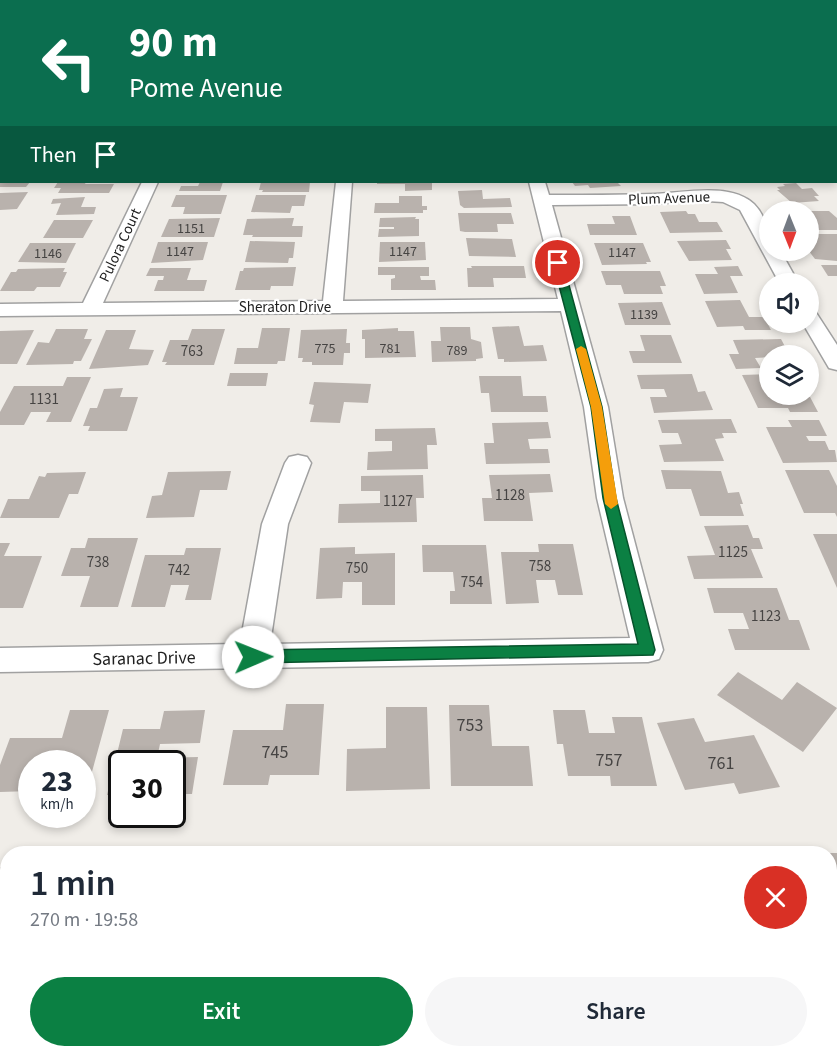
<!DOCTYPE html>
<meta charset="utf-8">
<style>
body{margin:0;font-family:"Source Sans 3",sans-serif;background:#f6f6f7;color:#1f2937;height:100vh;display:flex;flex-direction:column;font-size:22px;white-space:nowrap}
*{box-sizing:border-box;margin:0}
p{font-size:20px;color:#747a83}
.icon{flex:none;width:33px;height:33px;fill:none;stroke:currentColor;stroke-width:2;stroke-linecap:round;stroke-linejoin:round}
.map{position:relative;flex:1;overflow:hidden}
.details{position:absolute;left:0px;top:846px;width:837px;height:212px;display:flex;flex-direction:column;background:#fff;border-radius:24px 24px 0 0;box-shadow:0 3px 9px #0003}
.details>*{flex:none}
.banner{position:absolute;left:0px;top:0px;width:837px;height:183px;box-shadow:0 3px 9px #0003;background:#0b6e4f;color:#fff;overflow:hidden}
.needle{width:39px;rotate:179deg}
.controls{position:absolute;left:759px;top:201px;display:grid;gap:12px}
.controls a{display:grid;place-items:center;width:60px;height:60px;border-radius:50%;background:#fff;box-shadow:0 3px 9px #0003;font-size:30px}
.speed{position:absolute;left:18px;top:750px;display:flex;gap:12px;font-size:30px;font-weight:700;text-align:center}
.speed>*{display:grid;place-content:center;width:78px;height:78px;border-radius:50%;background:#fff;box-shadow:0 3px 9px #0003;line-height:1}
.speed small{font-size:15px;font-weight:400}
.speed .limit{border:3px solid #111;border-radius:9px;background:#fff;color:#111}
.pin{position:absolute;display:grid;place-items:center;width:51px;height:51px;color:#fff;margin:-26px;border:3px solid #fff;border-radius:50%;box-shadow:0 2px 6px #0007}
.me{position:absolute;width:66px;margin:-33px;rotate:89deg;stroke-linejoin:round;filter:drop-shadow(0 0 4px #0008)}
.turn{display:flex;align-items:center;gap:21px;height:126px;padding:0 30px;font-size:27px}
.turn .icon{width:78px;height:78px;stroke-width:2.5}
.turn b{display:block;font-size:42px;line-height:51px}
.then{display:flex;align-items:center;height:57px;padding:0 30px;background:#0003;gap:12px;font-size:22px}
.round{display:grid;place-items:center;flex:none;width:63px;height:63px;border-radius:32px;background:#f6f6f7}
.headline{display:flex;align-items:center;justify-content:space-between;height:102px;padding:0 30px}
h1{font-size:36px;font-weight:600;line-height:45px}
.action{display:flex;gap:12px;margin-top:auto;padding:12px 30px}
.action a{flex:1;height:69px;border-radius:36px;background:#0b8043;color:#fff;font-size:24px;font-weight:600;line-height:69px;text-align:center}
.action a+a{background:#f6f6f7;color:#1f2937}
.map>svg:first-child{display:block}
.building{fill:#b9b2ad}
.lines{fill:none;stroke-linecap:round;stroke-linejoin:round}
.street-casing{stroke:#a1a1a1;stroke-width:3}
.street{fill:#fff;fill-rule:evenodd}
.route{fill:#0b8043;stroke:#07532c;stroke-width:1.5}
.slow{fill:#f59e0b}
.labels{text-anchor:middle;stroke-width:4.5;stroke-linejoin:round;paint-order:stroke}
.far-number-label{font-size:14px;fill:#464443}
.far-street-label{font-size:15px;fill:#202020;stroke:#fff}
.number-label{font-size:15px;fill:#464443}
.street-label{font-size:18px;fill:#202020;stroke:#fff}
.near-number-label{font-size:18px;fill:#464443}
</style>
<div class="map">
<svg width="837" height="1057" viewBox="0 0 837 1057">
<rect width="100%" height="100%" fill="#f0ede8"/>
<g class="building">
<polygon points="0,182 30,182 26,187 0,187"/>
<polygon points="58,182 86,182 85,184 114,184 109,193 58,193 61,188 54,188"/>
<polygon points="200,182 223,182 220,191 179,191 181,186 198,186"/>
<polygon points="261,182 310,182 309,192 262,192 263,190 259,190"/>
<polygon points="377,182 432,182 432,190 405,191 405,184 377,184"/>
<polygon points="572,182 617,182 621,186 590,188 588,185 575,186"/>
<polygon points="796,183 802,189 812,188 819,196 814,196 819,201 792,203 777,190 780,190 777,187 785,186 783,184"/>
<polygon points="482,190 483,199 510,198 512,207 464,208 460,205 458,191"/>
<polygon points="28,192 17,209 0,210 0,193"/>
<polygon points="176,195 227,195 221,214 183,214 185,207 171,207"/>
<polygon points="256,195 306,195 304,206 292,206 290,213 251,212"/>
<polygon points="399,196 422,196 422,206 427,206 427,210 423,210 423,213 374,213 375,203 399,203"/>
<polygon points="85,197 81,207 96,207 94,214 56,215 61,203 51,204 53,199"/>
<polygon points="686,211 688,214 695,214 699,222 717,222 723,232 670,233 660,212"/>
<polygon points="808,211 829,211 837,218 837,230 808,230"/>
<polygon points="458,213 511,213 514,224 497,224 498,232 465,232 460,231"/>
<polygon points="612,216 630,216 637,235 590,235 587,224 615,224"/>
<polygon points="416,217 415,219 419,219 419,236 378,237 379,229 394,229 394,227 379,227 380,218"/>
<polygon points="220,218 214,237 161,237 169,219"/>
<polygon points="294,218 292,226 303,226 302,237 252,237 253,235 243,235 247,219"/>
<polygon points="54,220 93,220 83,238 43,238"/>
<polygon points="812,234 837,234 837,261 815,259 808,250 808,236 813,236"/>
<polygon points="466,238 512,239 516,257 469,256"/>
<polygon points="726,240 731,249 726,249 732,260 689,261 677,241"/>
<polygon points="250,241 295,242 293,258 289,258 288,263 245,262"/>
<polygon points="158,242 208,242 203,260 151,263"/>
<polygon points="380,242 425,242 426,260 379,262"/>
<polygon points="30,243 76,243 66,263 18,262"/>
<polygon points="594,243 643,243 651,262 646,262 647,264 602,265"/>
<polygon points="821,265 837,265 837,276 828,276"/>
<polygon points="471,266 524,266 526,278 493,278 494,287 468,287 467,268 472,268"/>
<polygon points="738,266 743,276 730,276 738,293 704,294 695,274 718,274 714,267"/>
<polygon points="296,267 293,286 271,286 270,290 235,290 240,271 243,271 244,268"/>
<polygon points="378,267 429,267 429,276 420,276 421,280 435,280 436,290 391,290 391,279 395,278 395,275 378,275"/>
<polygon points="65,268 63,272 67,272 60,287 37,287 34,291 0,291 11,272 16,272 18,269"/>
<polygon points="150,268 191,268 187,280 207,280 204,291 154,291 158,280 163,280 164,276 146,276"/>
<polygon points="601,271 660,271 666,286 660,286 663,294 624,294 621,285 606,285"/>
<polygon points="740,300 749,317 764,317 771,330 745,330 743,326 717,327 705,301"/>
<polygon points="662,302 671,325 625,325 618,303"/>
<polygon points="519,326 524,346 543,345 547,361 504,362 504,359 498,359 492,327"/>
<polygon points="440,327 470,327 471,339 481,342 483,358 476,359 476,361 432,362 431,341 441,341"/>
<polygon points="262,328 290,328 285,361 278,361 277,364 234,364 237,348 258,348"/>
<polygon points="398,328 398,331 414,331 416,357 365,358 365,339 362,339 362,330"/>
<polygon points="56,329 88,329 84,339 92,339 81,361 74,361 73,364 26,365 38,342 49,343"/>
<polygon points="192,329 225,329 214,365 165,365 167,362 162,362 170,340 188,340"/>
<polygon points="347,329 346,343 350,343 350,353 344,353 343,365 312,365 312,362 302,362 303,358 298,358 301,330"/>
<polygon points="34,330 17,364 0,364 0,331"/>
<polygon points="106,330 136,330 129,349 154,350 148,365 89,369"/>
<polygon points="640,335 671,335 682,363 633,363 629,351 645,351"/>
<polygon points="781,339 790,356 755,358 761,368 736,369 729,354 739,354 733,340"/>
<polygon points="230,373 268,373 266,386 227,386"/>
<polygon points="692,374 698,392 705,391 713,410 654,413 650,397 667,397 664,389 641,389 637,375"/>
<polygon points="770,374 770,394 809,395 818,412 790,412 788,408 758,408 742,375"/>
<polygon points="479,376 521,376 523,396 546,396 548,412 491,412 489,393 481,393"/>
<polygon points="67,377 91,377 71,422 46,422 51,412 31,412 24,425 0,425 0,412 14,386 63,386"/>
<polygon points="314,382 371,384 368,403 344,402 340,423 310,422 314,405 309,404"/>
<polygon points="123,388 120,397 138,397 127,431 88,431 90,426 83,426 90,408 97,408 104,389"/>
<polygon points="731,419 737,433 722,433 724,438 715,439 724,461 664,462 659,445 682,444 678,433 662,433 658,420"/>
<polygon points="788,420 819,420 827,436 806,436 809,441 825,441 829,450 835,450 837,462 783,463 766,427 792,427"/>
<polygon points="548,422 551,438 528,439 530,449 548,449 550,463 486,464 484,443 494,443 492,423"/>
<polygon points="435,428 437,445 427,445 428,469 367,470 368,452 392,451 392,441 375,441 375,429"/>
<polygon points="661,470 721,471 728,493 739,492 743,504 740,504 744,516 700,516 691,489 666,489"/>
<polygon points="785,470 829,470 837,486 837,517 835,513 804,513"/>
<polygon points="231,471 227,490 200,490 194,517 146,518 152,496 162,495 168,472"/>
<polygon points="86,472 78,494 69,494 59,518 0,518 8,499 29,499 39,476 45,477 47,473"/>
<polygon points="550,474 553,492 529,493 533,521 484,521 482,498 492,498 489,475"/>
<polygon points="423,475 424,498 416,498 417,522 338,523 339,504 380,503 380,491 361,491 361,476"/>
<polygon points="748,525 753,538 759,538 763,549 751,549 763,578 694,579 687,556 715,555 704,526"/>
<polygon points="813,534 837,534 837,588"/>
<polygon points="88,538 138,538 118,607 80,607 90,576 61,576 71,548 85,548"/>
<polygon points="0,543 10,543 4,556 42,556 23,608 0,608"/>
<polygon points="538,544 573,544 583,595 558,595 555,580 536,580 539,603 506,604 501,552 539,552"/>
<polygon points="422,545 486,545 492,604 450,604 450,591 455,591 453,572 423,572"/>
<polygon points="355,547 355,554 395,553 395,605 362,605 362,582 343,582 342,598 316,599 320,548"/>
<polygon points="186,548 221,548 211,600 185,600 189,585 171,585 165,607 131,607 145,555 184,555"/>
<polygon points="707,588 777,588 789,620 799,620 810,650 735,650 728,629 749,629 743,613 714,613"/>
<polygon points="738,672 782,700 797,682 837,708 803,752 717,695"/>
<polygon points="286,704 324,704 319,775 270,775 268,785 223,785 233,730 283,730"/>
<polygon points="449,705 489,705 492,746 529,746 533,786 451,786"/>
<polygon points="386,707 427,707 430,789 346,791 347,749 386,748"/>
<polygon points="70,710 109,710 90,779 82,779 82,764 32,764 32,791 0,792 0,765 10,738 62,738"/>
<polygon points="205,710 200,743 160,744 157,758 198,757 192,794 172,794 172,764 122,764 122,795 107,795 123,729 160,729 164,711"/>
<polygon points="553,710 585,710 589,733 615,733 612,717 642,717 657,786 611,786 610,776 568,776 563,744 557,744"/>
<polygon points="694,718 705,742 754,735 780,787 739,794 734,783 685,790 657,723"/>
<polygon points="830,853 837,853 837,911 830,890"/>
<rect x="0" y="867" width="8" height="50"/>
</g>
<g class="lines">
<defs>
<g id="street">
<polygon points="550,0 560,0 561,2 550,2"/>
<rect x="836" y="13" width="1" height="6"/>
<rect x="836" y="58" width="1" height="8"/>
<path d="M142 182H158L103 303 323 301 336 182H352L343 301 558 299 529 182H545L549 195C584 195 620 195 655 194 683 193 730 182 754 204 766 216 770 235 770 250H780L799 284H780L740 210 723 202 691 200 657 204 552 205 608 407 623 498 663 650 659 659 648 662 0 672V648L240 644 262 524 285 463 289 457 298 455 307 457 311 463 288 524 270 644 630 638 597 498 584 407 561 311 0 316V304L83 303Z"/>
<polygon points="808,309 815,311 837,345 837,370 829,368 802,322 808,322"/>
</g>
</defs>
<use href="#street" class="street-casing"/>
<use href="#street" class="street"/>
</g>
<polygon class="route" points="558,260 563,263 602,407 616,498 655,650 653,655 253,663 248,661 245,657 248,652 253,650 638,644 603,498 591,407 553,263"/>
<polygon class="slow" points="581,346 586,349 602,407 618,504 611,509 605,504 591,407 576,349"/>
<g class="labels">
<g class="far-number-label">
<text x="191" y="233">1151</text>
<text x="180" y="256">1147</text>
<text x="403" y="256">1147</text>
<text x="622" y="257">1147</text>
<text x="48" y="258">1146</text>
<text x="644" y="319">1139</text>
<text x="325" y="353">775</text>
<text x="390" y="353">781</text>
<text x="457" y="355">789</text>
</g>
<g class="far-street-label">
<text transform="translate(669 198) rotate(-2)" y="5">Plum Avenue</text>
<text transform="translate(120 245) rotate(-65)" y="5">Pulora Court</text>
<text x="285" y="312">Sheraton Drive</text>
</g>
<g class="number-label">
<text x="192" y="356">763</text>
<text x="44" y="404">1131</text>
<text x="510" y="500">1128</text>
<text x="398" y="506">1127</text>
<text x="733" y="557">1125</text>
<text x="98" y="567">738</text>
<text x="540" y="571">758</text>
<text x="357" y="573">750</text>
<text x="179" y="575">742</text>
<text x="472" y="587">754</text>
<text x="766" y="621">1123</text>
</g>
<g class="street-label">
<text transform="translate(144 658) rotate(-1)" y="6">Saranac Drive</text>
</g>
<g class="near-number-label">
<text x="470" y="731">753</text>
<text x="275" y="758">745</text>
<text x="609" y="766">757</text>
<text x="721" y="769">761</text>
</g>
</g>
</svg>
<div class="controls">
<a><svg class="needle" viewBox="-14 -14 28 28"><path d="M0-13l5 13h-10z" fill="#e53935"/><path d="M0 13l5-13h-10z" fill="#747a83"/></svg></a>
<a><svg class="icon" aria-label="sound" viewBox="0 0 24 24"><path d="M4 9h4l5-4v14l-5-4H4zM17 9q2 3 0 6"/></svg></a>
<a><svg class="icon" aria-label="layers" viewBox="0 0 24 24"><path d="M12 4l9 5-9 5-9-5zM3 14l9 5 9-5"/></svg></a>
</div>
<div class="speed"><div>23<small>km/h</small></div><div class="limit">30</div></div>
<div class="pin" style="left:558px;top:263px;background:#d93025"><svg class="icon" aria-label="arrive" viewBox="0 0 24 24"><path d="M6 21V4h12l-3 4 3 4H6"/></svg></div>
<svg class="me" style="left:253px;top:657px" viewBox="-20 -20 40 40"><circle r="19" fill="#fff"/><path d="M0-13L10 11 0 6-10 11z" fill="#0b8043"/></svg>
<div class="banner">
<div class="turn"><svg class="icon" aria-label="left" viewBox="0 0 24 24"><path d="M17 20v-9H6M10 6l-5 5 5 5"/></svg><div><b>90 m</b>Pome Avenue</div></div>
<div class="then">Then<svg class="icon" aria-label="arrive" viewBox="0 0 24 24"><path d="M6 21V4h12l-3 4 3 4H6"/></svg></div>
</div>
<section class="details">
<div class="headline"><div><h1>1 min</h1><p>270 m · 19:58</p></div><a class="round" style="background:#d93025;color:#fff"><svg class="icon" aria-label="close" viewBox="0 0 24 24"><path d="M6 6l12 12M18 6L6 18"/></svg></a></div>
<div class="action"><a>Exit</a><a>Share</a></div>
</section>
</div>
